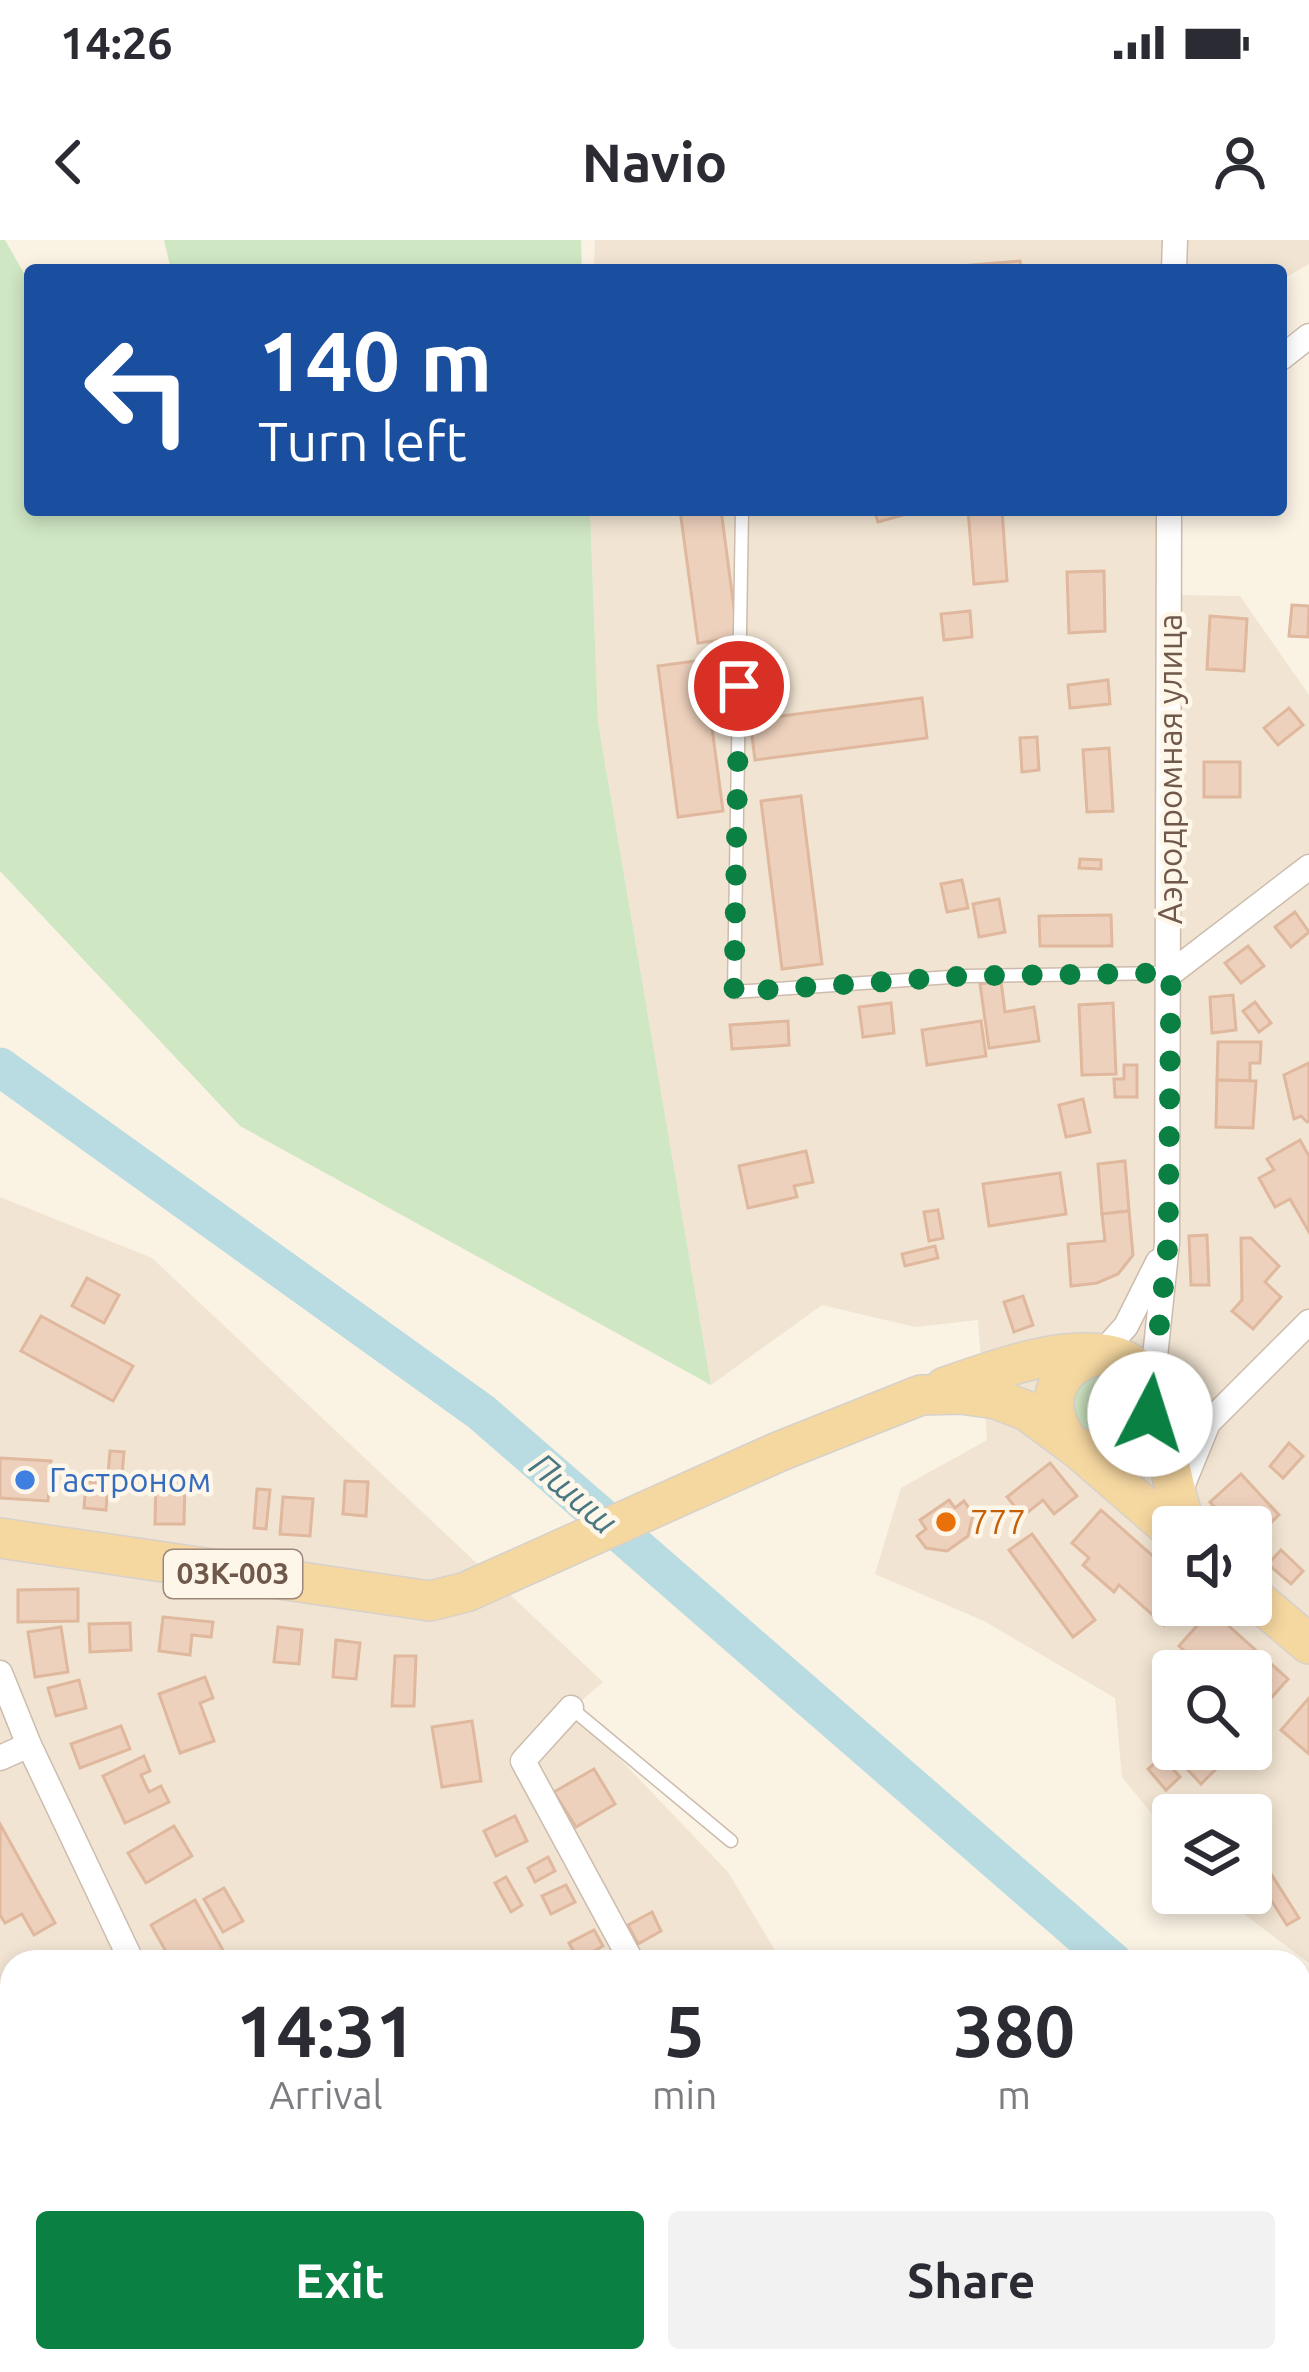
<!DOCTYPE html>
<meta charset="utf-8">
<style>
body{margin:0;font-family:Ubuntu,sans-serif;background:#f2f2f3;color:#2b2b33;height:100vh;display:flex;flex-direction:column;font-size:45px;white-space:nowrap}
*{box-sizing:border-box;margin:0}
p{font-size:39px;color:#7c7c81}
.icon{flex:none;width:66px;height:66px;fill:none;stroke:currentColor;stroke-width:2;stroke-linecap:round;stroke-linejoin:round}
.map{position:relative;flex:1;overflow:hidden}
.side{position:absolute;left:0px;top:1710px;width:1311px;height:423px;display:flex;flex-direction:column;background:#fff;border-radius:36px 36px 0 0;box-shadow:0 6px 18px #0003}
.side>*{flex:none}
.hud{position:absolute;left:24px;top:24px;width:1263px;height:252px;border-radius:12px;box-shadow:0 6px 18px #0003;background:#1a4fa0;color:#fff;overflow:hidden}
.buttons{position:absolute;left:1152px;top:1266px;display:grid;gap:24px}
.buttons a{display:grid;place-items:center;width:120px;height:120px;border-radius:12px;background:#fff;box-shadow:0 6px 18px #0003;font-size:60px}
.pin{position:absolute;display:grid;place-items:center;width:102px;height:102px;color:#fff;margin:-51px;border:6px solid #fff;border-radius:50%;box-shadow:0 3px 12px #0007}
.me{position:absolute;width:132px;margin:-66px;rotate:5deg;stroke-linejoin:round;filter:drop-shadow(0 0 9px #0008)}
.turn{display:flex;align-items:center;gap:42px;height:252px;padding:0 36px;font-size:54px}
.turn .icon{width:156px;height:156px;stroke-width:2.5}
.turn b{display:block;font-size:84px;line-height:102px}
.eta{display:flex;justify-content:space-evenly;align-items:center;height:204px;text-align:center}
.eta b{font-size:72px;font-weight:700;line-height:84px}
.primary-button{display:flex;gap:24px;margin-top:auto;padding:24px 36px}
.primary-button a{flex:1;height:138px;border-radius:12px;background:#0b8043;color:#fff;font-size:48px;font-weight:700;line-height:138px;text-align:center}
.primary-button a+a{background:#f2f2f3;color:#2b2b33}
.status{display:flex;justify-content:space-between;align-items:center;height:84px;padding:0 60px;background:#fff;direction:ltr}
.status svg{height:33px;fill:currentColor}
header{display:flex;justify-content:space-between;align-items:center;height:156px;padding:0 36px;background:#fff;font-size:54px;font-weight:700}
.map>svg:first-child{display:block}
.residential{fill:#f1e4d2;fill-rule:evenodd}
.green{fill:#d0e7c3}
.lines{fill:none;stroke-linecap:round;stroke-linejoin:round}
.river{stroke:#b9dbe2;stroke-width:39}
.building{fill:#eed1bd;stroke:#dfb89e;stroke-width:3}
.lane-casing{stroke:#cdbcad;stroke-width:15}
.street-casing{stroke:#cdbcad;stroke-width:27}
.primary-casing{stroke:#d7d1cd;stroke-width:42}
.lane{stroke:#fff;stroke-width:12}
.street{stroke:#fff;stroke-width:24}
.primary{stroke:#f5d7a0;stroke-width:39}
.route{stroke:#0b8043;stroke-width:21;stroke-dasharray:0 37.8}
.shop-dot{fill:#3f7fe0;stroke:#fef6e9;stroke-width:4.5}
.food-dot{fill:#e8710a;stroke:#fef6e9;stroke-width:4.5}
.labels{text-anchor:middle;stroke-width:9;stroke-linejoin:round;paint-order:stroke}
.shield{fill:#fef6e9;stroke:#9b887a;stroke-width:3}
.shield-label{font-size:30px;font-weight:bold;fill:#70594b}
.street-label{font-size:33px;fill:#70594b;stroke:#fef6e9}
.shop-label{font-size:33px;fill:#366cbe;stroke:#fef6e9;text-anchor:start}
.food-label{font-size:33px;fill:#c56008;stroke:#fef6e9;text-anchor:start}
.water-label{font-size:36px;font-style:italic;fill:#477782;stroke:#fef6e9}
</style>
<div class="status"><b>14:26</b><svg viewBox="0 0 49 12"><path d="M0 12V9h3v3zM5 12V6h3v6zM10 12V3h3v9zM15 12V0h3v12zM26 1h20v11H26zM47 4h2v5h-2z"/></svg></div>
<header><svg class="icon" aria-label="back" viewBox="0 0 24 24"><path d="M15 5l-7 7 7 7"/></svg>Navio<svg class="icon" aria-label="person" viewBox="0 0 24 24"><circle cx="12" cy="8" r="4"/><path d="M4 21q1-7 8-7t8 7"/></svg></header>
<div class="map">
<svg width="1309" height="2132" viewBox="0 0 1309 2132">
<rect width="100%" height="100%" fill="#faf2e3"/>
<g class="residential">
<polygon points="595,0 1309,0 1309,24 1281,40 1281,30 594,30"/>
<path d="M590 270H1169V355L1240 356 1309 455V1723L1216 1653H1251V1575H1173V1600L1122 1537 1115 1458 984 1381 875 1334 901 1248 987 1200 978 1080 915 1087 822 1065 711 1145 598 482ZM1173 1287H1251V1365H1173ZM1173 1431H1251V1509H1173Z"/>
<polygon points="0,957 152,1018 603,1442 572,1469 728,1632 782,1722 12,1722 12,2121 1021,2121 1028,2132 0,2132"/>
</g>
<g class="green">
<polygon points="0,0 5,0 30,44 30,270 590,270 598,482 711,1145 240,886 0,631"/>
<polygon points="164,0 581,0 582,30 171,30"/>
<circle cx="1101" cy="1163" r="32"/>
<polygon points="1299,2076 1309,2100 1309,2132 1151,2132 1152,2121 1299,2121"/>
</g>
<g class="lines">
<g class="river">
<polyline points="0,827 481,1172 1113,1722"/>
<polyline points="1299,1935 1309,1953"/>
</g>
</g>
<g class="building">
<polygon points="1020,21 1021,30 911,30"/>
<polygon points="680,270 721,270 738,398 698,403"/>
<polygon points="874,270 901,270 903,275 878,282"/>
<polygon points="968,270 1002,270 1007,341 974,344"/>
<polygon points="1104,331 1105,391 1069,393 1067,332"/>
<polygon points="1292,365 1309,366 1308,397 1289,396"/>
<polygon points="970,371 972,397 944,400 941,374"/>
<polygon points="1210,376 1247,379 1244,431 1207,429"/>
<polygon points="703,420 723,571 678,577 658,426"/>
<polygon points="1108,440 1110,464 1070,468 1068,445"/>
<polygon points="922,458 927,498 755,520 750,480"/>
<polygon points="1289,468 1303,485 1278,505 1264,488"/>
<polygon points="1037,497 1039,530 1022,532 1020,498"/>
<polygon points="1109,508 1113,571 1087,572 1083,510"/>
<rect x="1204" y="522" width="36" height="35"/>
<polygon points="801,556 822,724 782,729 761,561"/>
<polygon points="1080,619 1101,620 1101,629 1079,628"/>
<polygon points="962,640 968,668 947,672 941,644"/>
<polygon points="999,659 1005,692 979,697 973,664"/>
<polygon points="1295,672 1309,692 1291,707 1275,687"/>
<polygon points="1111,675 1112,706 1040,706 1039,676"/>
<polygon points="1248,706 1264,726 1241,743 1225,723"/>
<polygon points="1001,741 1005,772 1034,767 1039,801 989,808 980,744"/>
<polygon points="1233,755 1236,790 1212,793 1210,757"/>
<polygon points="1255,762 1271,783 1259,792 1243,771"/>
<polygon points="891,763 894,793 863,797 859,767"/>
<polygon points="1113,763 1116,834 1082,835 1079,765"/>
<polygon points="788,781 789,805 732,809 730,785"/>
<polygon points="981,781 986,816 927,825 922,790"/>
<polygon points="1218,802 1261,802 1260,823 1250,823 1250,841 1217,840"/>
<polygon points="1309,823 1309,881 1307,882 1301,876 1294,879 1284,835"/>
<polygon points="1124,825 1137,825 1137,857 1115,857 1114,839 1124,839"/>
<polygon points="1217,840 1256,841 1253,888 1216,887"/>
<polygon points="1083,859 1090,892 1066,897 1059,865"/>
<polygon points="1300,900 1309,916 1309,992 1290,959 1275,967 1259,938 1274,930 1267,919"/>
<polygon points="806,911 813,942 794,946 797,957 748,968 739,926"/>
<polygon points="1125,921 1129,971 1102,974 1098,924"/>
<polygon points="1060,933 1066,974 989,986 983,944"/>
<polygon points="938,970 943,998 929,1001 924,972"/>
<polygon points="1129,971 1133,1015 1118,1034 1097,1043 1071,1046 1068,1004 1105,1001 1102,974"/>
<polygon points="1207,995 1209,1045 1191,1045 1189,996"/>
<polygon points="1241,998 1251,998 1279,1026 1265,1042 1281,1057 1253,1089 1232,1071 1242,1060"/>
<polygon points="935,1006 938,1018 905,1026 902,1014"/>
<polygon points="87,1038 119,1055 104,1083 72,1066"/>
<polygon points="1023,1056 1033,1085 1014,1092 1004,1062"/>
<polygon points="41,1076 133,1126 113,1161 21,1111"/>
<polygon points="1289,1203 1303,1216 1283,1238 1270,1226"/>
<polygon points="110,1211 124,1212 122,1235 108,1234"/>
<polygon points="0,1218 51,1221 48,1261 0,1258"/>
<polygon points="1050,1223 1077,1256 1054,1274 1043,1260 1023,1276 1007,1257"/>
<polygon points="1241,1234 1279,1275 1251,1301 1251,1287 1233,1287 1210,1262"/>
<polygon points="156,1238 185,1238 184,1284 155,1284"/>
<polygon points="345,1241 368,1242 366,1276 343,1274"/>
<polygon points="86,1242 108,1243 106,1270 84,1268"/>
<polygon points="257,1249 270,1250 266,1289 254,1288"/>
<polygon points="283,1257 313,1259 310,1296 280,1294"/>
<polygon points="949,1260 955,1268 964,1261 973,1274 968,1296 947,1311 926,1308 917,1296 926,1289 920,1280"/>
<polygon points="1101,1270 1173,1334 1173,1365 1181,1365 1164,1385 1119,1345 1114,1352 1083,1325 1089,1318 1072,1303"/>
<polygon points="1032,1294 1095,1380 1073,1397 1009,1310"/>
<polygon points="1281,1310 1303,1331 1291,1344 1268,1324"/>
<polygon points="78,1349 78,1381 18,1382 18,1350"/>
<polygon points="1211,1370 1288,1439 1257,1474 1251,1469 1251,1431 1207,1431 1179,1406"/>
<polygon points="163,1377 213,1382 211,1397 192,1395 190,1415 159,1411"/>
<polygon points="130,1383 131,1410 90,1412 89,1384"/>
<polygon points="61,1387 68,1432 35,1437 28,1392"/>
<polygon points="278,1387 302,1390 299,1424 274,1422"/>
<polygon points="336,1400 360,1403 356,1439 333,1437"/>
<polygon points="395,1416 416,1416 414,1466 392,1466"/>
<polygon points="205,1437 213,1458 200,1463 214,1501 180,1513 159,1454"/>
<polygon points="79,1440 86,1468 56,1476 48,1448"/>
<polygon points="1309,1458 1309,1514 1281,1490"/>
<polygon points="472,1481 481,1541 442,1547 432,1487"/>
<polygon points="121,1486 130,1509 80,1528 71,1504"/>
<polygon points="1209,1509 1236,1509 1201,1544 1188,1530"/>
<polygon points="144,1516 150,1531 141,1535 149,1552 161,1546 169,1562 125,1583 103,1536"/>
<polygon points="1162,1517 1180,1537 1166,1550 1148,1529"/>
<polygon points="594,1529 615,1564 576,1587 554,1552"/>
<polygon points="515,1576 527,1601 496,1616 484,1591"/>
<polygon points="0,1584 55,1683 34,1695 22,1674 5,1683 0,1675"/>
<polygon points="174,1586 192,1616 146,1643 128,1613"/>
<polygon points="548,1617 555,1631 535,1642 528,1628"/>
<polygon points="1261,1618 1299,1678 1287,1685 1251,1629 1251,1624"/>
<polygon points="506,1637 522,1665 511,1672 495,1643"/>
<polygon points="566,1645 575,1662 551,1674 542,1656"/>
<polygon points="224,1648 243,1681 223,1692 204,1659"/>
<polygon points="195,1660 229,1721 227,1722 172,1722 151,1685"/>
<polygon points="652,1672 661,1691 638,1704 628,1685"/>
<polygon points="594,1690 603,1706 578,1720 569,1703"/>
<polygon points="12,1934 12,1967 0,1948 0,1942"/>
<polygon points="244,2121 298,2121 305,2132 250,2132"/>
<polygon points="730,2121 735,2121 741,2132 708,2132"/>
</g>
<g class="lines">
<defs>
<g id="lane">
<polyline points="742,270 734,752 965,736 1169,733"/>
<polyline points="571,1468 731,1601"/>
<polyline points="1226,2121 1235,2132"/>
<polyline points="888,2132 902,2121"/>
</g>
<g id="street">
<polyline points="1174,30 1175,0"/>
<polyline points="1281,118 1309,96"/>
<polyline points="1171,733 1309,627"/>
<polyline points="1100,1115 1126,1086 1158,1022"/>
<polyline points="1151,1155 1167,1003 1169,270"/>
<polyline points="1179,1254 1208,1183 1309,1082"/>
<polyline points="0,1433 29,1505 132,1722"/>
<polyline points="571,1468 523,1521 632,1722"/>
<polyline points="0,1518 29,1505"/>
<polyline points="14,2121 32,2132"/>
<polyline points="349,2121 355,2132"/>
</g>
<g id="primary">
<path d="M945 1147C991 1132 1116 1081 1146 1142 1165 1182 1170 1243 1186 1287"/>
<path d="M1066 1198C1041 1162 1057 1124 1100 1115"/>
<path d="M1076 1207C1116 1222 1149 1200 1151 1158"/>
<polyline points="0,1298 430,1361 466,1352 778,1212 921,1155 961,1154 996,1159 1027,1171 1076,1207 1173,1291"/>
<polyline points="1251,1355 1309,1404"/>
</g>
</defs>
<use href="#lane" class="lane-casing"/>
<use href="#street" class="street-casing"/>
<use href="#primary" class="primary-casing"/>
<use href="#lane" class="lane"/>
<use href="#street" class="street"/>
<use href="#primary" class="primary"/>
</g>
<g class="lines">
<polyline class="route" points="739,446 734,752 965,736 1171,733 1168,1004 1150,1174"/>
</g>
<circle class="shop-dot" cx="25" cy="1240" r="12"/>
<circle class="food-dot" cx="946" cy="1282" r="12"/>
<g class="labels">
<rect class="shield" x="164" y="1310" width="138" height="48" rx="9"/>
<g class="shield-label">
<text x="233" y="1344">03К-003</text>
</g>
<g class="street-label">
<text transform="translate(1170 529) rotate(-90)" y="12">Аэродромная улица</text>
</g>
<g class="shop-label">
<text x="49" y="1252">Гастроном</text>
</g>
<g class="food-label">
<text x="970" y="1294">777</text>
</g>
<g class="water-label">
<text transform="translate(574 1253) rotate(41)" y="13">Пшиш</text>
</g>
</g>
</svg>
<div class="buttons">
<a><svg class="icon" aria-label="sound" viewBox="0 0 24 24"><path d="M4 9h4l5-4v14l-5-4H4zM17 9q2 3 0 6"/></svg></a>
<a><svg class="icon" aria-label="search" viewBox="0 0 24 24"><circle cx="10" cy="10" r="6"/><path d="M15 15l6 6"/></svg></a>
<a><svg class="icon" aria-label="layers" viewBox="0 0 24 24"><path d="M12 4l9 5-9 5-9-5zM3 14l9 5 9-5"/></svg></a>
</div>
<div class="pin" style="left:739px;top:446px;background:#d93025"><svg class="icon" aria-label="arrive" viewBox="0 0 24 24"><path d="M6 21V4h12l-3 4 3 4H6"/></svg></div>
<svg class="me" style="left:1150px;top:1174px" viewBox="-20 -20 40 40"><circle r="19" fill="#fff"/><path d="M0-13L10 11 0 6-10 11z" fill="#0b8043"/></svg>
<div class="hud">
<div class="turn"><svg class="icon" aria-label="left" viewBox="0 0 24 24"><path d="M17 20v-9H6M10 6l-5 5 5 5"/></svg><div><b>140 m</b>Turn left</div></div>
</div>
<section class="side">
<div class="eta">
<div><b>14:31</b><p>Arrival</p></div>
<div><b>5</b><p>min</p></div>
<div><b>380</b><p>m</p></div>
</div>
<div class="primary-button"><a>Exit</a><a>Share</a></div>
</section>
</div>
